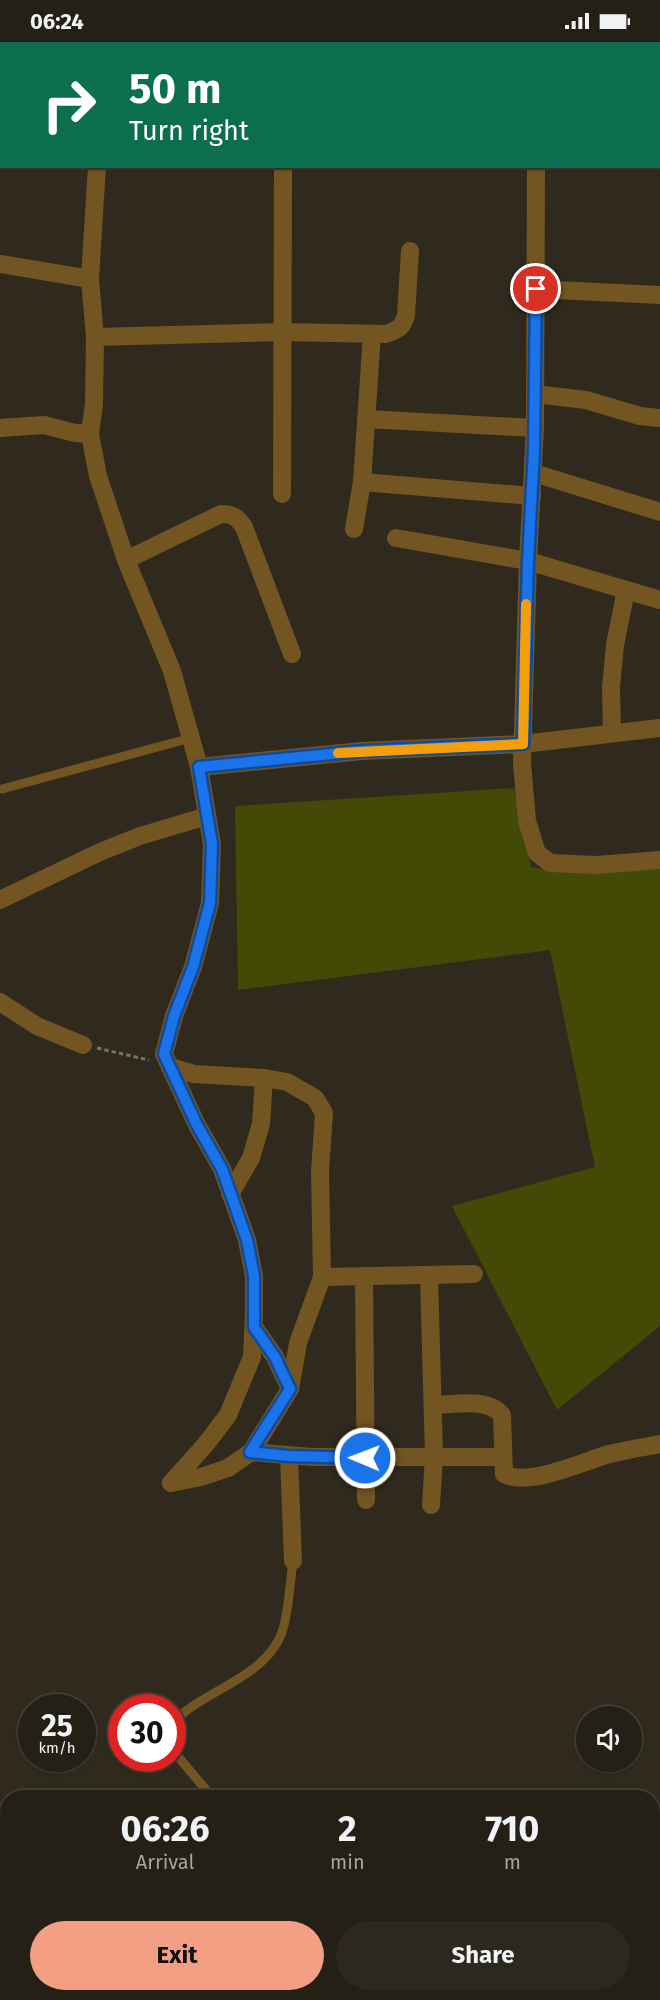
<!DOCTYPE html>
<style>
body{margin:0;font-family:"Fira Sans",sans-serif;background:#2c281f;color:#f1f3f6;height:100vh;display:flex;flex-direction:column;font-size:22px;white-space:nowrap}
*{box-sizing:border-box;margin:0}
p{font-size:20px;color:#a3a3a1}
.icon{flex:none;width:33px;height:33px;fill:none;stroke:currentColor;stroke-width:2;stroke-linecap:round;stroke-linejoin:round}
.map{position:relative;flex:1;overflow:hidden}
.sheet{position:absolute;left:0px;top:1748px;width:660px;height:212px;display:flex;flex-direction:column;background:#242016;border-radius:24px 24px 0 0;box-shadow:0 2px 4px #0004,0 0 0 2px #413e35}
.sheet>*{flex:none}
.top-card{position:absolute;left:0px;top:0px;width:660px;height:126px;box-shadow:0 2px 4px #0004,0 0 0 2px #413e35;background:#0b6e4f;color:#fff;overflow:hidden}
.fabs{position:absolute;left:576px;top:1664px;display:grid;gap:12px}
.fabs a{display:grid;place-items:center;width:66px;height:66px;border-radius:50%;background:#242016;box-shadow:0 2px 4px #0004,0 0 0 2px #413e35;font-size:30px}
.speed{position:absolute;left:18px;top:1652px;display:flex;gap:12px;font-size:30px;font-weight:700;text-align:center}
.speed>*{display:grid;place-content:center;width:78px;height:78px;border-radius:50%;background:#242016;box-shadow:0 2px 4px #0004,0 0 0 2px #413e35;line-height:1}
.speed small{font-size:15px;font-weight:400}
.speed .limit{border:9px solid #d22;background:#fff;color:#111}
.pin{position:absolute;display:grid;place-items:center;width:51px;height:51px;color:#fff;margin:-26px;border:3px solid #fff;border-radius:50%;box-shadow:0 2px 6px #0007}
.me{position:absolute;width:66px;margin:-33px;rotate:271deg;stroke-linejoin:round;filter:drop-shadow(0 0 4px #0008)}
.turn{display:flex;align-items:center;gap:21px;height:126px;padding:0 30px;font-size:27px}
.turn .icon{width:78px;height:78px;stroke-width:2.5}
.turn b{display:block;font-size:42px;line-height:51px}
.eta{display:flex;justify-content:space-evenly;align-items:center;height:102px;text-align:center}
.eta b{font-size:36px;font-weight:700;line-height:42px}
.action{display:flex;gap:12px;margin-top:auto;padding:12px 30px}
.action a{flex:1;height:69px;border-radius:36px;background:#f39f83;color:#111;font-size:24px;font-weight:700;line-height:69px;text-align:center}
.action a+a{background:#2c281f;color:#f1f3f6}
.status{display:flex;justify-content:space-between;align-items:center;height:42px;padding:0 30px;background:#242016;direction:ltr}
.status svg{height:16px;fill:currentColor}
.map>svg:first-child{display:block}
.green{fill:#434a05}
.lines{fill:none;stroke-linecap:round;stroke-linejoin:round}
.path{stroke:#777267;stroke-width:3;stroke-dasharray:4.5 3;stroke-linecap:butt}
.lane{stroke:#735522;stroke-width:9}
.street{stroke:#735522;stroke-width:18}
.route-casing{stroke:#114b97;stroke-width:15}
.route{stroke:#1a73e8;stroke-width:10}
.slow{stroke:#f59e0b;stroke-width:10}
</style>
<div class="status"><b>06:24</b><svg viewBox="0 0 49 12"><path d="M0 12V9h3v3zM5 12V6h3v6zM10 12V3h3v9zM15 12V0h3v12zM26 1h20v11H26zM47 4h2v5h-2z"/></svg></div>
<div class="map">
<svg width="660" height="1958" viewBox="0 0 660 1958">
<rect width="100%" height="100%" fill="#302a1e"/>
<polygon class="green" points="514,746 531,825 558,830 660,824 660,1284 557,1368 452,1164 595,1125 550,908 238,948 235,764"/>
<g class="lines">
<polyline class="path" points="97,1006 149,1018"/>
<g class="lane">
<polyline points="2,747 191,696"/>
<path d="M172 1681C203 1648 269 1635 283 1587 289 1566 290 1541 293 1519"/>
<polyline points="172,1703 175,1711 212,1755"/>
</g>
<g class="street">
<polyline points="98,0 98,2"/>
<polyline points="186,0 186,2"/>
<polyline points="283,0 283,2"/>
<polyline points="368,0 368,2"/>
<polyline points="452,0 452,2"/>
<polyline points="538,2 538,0"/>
<polyline points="0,106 1,96"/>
<polyline points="97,124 90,237 95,295 94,362 90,392 98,434 126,518 172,629 199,725 212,802 210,861 193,925 174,974 164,1012 170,1025 194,1032 264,1036 287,1040 315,1056 324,1071 320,1129 322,1235 298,1301 290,1347 251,1410 228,1426 201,1435 171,1441"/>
<polyline points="536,124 535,386 528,519 522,721 527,779 537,811 550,821 597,823 660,818"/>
<polyline points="0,222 90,237"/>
<polyline points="535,247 660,253"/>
<path d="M95 295 282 290 386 292C398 288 403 285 406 273L410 209"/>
<polyline points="535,352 586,358 640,374 660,376"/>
<polyline points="366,377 535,386"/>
<polyline points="0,386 44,383 75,391 90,392"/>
<polyline points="534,431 660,470"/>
<polyline points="362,440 532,454"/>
<polyline points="282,452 283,124"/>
<polyline points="354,487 362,440 372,292"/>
<polyline points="396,496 528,519 660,558"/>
<path d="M126 518 221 472C233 472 237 475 244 485L292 612"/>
<polyline points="612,691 611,645 615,603 626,548"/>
<polyline points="199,725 362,709 523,702 660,686"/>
<polyline points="0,858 100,810 140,794 207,774"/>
<polyline points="0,960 37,984 83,1003"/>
<polyline points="170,1025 197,1083 222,1127 247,1198 254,1234 254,1271 252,1315 228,1373 206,1402 171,1441"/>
<polyline points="230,1152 251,1116 261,1082 264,1036"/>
<polyline points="429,1233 434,1415 431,1463"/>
<polyline points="364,1234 366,1458"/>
<polyline points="322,1235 474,1232"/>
<polyline points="254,1285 275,1315 290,1347"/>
<path d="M433 1363C454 1363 487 1355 502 1373L504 1432C529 1445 582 1420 609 1412 626 1408 643 1405 660 1402"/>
<polyline points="251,1410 312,1415 503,1415"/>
<polyline points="289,1414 293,1519"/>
</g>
</g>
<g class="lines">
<defs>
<polyline id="route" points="365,1416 289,1414 250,1410 290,1347 275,1315 254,1285 254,1234 247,1198 222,1127 197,1083 164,1012 174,974 193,925 210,861 212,802 199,725 362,709 523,702 528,519 534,408 536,247"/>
</defs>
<use href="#route" class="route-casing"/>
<use href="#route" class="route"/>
<polyline class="slow" points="338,711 523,702 526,562"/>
</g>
</svg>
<div class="fabs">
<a><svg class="icon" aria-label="sound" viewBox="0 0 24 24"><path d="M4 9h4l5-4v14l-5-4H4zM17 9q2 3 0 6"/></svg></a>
</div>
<div class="speed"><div>25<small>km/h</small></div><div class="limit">30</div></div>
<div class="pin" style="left:536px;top:247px;background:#d93025"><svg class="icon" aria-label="arrive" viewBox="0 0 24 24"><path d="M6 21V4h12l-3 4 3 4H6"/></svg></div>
<svg class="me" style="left:365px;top:1416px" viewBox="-20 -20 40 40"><circle r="17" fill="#1a73e8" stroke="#fff" stroke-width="3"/><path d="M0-11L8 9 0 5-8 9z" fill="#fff"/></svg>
<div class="top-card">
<div class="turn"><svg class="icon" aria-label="right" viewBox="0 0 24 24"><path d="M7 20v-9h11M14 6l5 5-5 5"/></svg><div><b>50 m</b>Turn right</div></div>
</div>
<section class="sheet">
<div class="eta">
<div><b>06:26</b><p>Arrival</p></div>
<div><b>2</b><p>min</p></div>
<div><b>710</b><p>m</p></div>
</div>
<div class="action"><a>Exit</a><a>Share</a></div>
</section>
</div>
